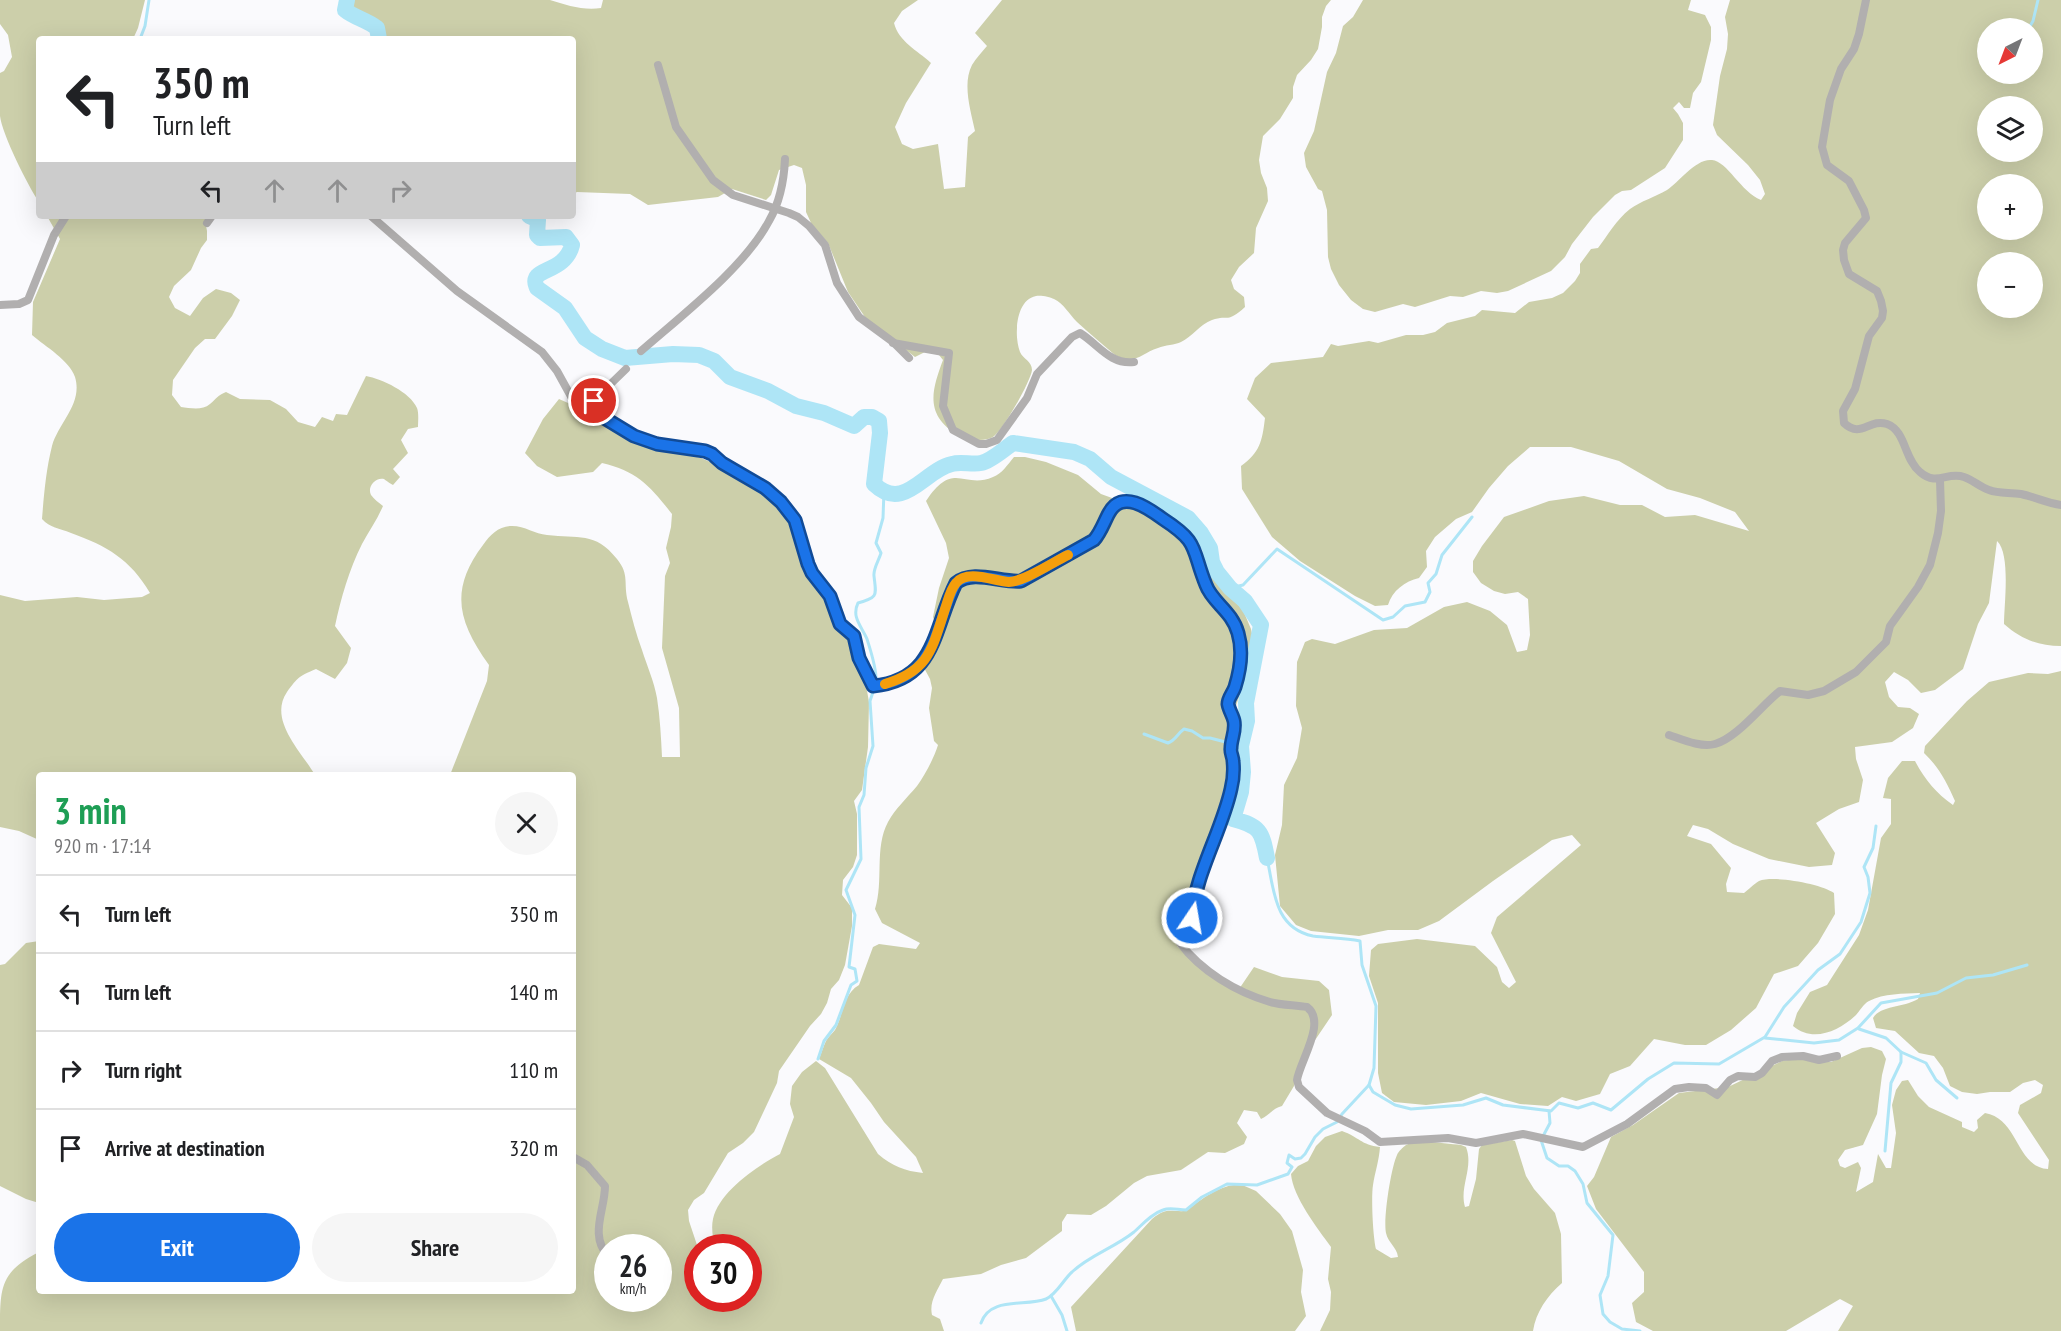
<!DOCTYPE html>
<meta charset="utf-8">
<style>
body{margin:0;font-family:"PT Sans Narrow",sans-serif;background:#f6f6f6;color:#202124;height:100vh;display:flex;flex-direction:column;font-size:22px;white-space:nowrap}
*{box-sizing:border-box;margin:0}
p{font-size:20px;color:#757577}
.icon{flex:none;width:33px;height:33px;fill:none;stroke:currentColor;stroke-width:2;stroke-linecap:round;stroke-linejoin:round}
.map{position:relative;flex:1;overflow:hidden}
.sheet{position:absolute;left:36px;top:772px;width:540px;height:522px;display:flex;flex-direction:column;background:#fff;border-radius:6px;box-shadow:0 6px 24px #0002}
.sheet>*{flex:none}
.banner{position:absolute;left:36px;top:36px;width:540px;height:183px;border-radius:6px;box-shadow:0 6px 24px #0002;background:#fff;color:#202124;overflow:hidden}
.needle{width:39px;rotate:222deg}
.tools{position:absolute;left:1977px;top:18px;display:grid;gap:12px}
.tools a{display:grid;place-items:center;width:66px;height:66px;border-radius:50%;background:#fff;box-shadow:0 6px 24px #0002;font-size:30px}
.speed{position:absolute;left:594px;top:1234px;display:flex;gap:12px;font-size:30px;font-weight:700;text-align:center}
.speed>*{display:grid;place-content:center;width:78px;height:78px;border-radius:50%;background:#fff;box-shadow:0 6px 24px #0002;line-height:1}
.speed small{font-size:15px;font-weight:400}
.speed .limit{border:9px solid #d22;background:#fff;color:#111}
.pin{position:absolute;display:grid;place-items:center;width:51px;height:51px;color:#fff;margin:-26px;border:3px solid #fff;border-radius:50%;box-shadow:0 2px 6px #0007}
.me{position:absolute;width:66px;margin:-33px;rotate:12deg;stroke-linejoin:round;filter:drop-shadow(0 0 4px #0008)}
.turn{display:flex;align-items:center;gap:21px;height:126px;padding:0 18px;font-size:27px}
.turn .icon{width:78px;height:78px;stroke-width:2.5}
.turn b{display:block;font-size:42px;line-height:51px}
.lanes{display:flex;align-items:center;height:57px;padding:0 18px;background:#0003;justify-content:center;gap:30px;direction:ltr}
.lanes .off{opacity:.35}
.round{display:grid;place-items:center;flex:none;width:63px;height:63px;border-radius:32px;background:#f6f6f6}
.head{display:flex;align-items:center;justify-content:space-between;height:102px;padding:0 18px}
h1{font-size:36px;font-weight:600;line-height:45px;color:#1e9e55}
.button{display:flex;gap:12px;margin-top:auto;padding:12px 18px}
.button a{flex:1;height:69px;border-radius:36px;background:#1a73e8;color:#fff;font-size:24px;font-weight:600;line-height:69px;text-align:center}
.button a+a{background:#f6f6f6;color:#202124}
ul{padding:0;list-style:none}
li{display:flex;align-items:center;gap:18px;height:78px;padding:0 18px;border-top:2px solid #e0e0e0}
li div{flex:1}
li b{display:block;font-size:22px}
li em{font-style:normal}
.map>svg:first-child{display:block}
.green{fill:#cccfaa;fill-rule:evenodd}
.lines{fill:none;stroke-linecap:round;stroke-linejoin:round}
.stream{stroke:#aee5f6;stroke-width:3}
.river{stroke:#aee5f6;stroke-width:16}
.street{stroke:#b1afaf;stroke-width:8}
.route-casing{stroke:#114b97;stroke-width:15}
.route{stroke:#1a73e8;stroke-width:10}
.slow{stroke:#f59e0b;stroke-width:10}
</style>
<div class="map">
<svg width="2061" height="1331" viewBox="0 0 2061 1331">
<rect width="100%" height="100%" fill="#fafafd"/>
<g class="green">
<path d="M0 0H145L138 28 133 39H39V202C28 186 2 134 0 116 0 102 0 87 0 73L4 71 12 57 8 35 0 24Z"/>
<path d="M351 0H550C566 5 584 11 601 8L603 0H918L902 11 894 23C899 42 917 50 931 63L906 103 895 127 902 144 913 149 938 144 944 189 965 187 968 137 975 131C971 112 962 84 972 65 976 58 982 52 987 46L975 33 1002 0H1331L1326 6 1322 17V27L1318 49 1311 60 1297 75 1293 87V98L1280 119 1263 136 1259 160 1261 173 1267 188 1268 201 1256 228 1254 253 1239 267 1231 280 1234 289 1244 297 1245 307C1226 324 1230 314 1212 320 1200 324 1192 337 1181 342 1175 345 1165 345 1158 348 1141 353 1136 366 1115 355 1102 344 1089 333 1077 322 1069 314 1064 304 1054 299 1050 297 1041 295 1036 296 1015 300 1014 337 1020 352 1023 359 1032 361 1032 370 1031 381 1002 432 993 437 985 442 966 440 958 435 925 415 931 392 943 360L939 355 927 351 915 357 867 320 848 292 828 243 812 225 806 212V185L802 168 794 165 779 170 771 195 766 200 732 189 718 197 648 205 630 194 577 192 573 194V39H383C376 18 365 20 350 6Z"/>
<polygon points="1363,0 1691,0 1688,10 1705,15 1711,27 1711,40 1701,82 1693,93 1690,108 1684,108 1679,102 1673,108 1678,114 1683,123 1683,140 1665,168 1631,190 1622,191 1615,195 1593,217 1572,244 1565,257 1551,271 1508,291 1497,293 1481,291 1463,297 1450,296 1415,307 1403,304 1375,312 1363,309 1351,300 1339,285 1331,269 1328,257 1327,210 1322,191 1318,189 1306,167 1304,153 1314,131 1327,72 1336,53 1343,26 1353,17"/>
<path d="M1730 0H2061V646C2038 646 2021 639 2004 624 2004 604 2011 554 1997 541L1989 603 1978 624 1963 669 1935 690 1921 693 1908 680 1894 672 1885 682 1889 697 1898 707 1910 708 1919 714 1913 728 1892 742 1855 747 1856 759 1863 780 1859 802 1839 809 1816 823 1835 853 1832 865 1809 867 1769 859 1733 844 1708 829 1693 825 1687 836 1711 844 1731 868 1726 884 1727 892 1744 893C1748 890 1754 884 1759 881 1774 875 1822 884 1834 893L1835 914 1818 943 1798 966 1774 974 1756 1008 1731 1030 1706 1045H1685L1654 1039 1630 1066 1610 1074 1600 1094 1576 1101 1562 1097 1548 1106 1520 1104 1481 1093 1461 1101 1426 1105 1394 1102 1382 1093 1378 1073V1003L1369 976 1371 950 1378 944 1417 939 1475 946 1497 967 1502 982 1509 988 1516 982 1491 933 1497 917 1581 845 1572 835 1552 840 1493 881 1439 921 1418 930H1388L1359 936 1311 931 1296 925 1280 906 1275 855 1282 825 1284 785 1297 758 1302 728 1296 706 1297 662 1305 642 1312 639 1335 644 1374 630 1407 628 1444 607 1467 602 1490 611 1507 625 1517 652 1527 650 1530 635 1528 599 1518 592 1505 594 1494 591 1481 583 1473 572V561L1482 546 1504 517 1549 501 1584 496 1620 505H1642L1665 517 1695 515 1749 531 1735 512 1700 498 1667 489 1619 461 1571 447H1530L1508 466 1489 488 1472 512 1456 519 1435 537 1426 551 1427 567 1419 578C1405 581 1392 591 1388 605L1375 606 1355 596 1300 561 1272 537 1242 489 1241 466C1260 452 1262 442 1265 418L1247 399 1255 378 1271 363 1323 357 1331 344 1338 346 1369 341 1378 343 1406 335H1423L1435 332 1447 323 1475 316 1482 310 1515 313 1529 302 1552 298 1563 293 1575 281 1580 273V264L1591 249 1598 248C1608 235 1616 220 1630 209 1641 201 1655 197 1667 190 1679 182 1696 158 1712 160 1727 161 1741 192 1761 200L1765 194 1760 180 1748 165 1717 135 1713 125 1720 76 1727 49 1728 34 1725 17ZM1988 28H2032V74H1988ZM1988 106H2032V152H1988ZM1988 184H2032V230H1988ZM1988 262H2032V308H1988Z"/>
<path d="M47 216H207L205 220 207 231V240L201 248 191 270 174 286 169 297 175 308 190 316 203 298 216 289 231 293 240 300 232 316 215 339H205L195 348 173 380 172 395 181 407C190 408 202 411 210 404 216 399 218 395 226 392L240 399 270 400 286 409 298 422 315 427 322 417 333 421 336 414 347 415 366 376C382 379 410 392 417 408 419 413 418 422 418 427L408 429 401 440 408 453 393 469 400 477 393 485C391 484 385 480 384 479 375 477 367 487 371 495 374 499 379 503 383 506 377 520 369 531 362 544 349 570 341 598 335 626L351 648 347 663 335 679 316 669C299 676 298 677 287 692 268 720 301 751 315 775L39 776V840L19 831 0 827V595L25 601 77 597 104 600 142 597 150 593C130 559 107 546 71 533 59 528 50 528 42 519 44 494 46 470 52 446 59 422 83 404 75 377 69 360 46 347 32 335L33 302 60 239Z"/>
<path d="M559 399 593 414 616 430 643 443 701 458 722 467 762 491 790 519 831 605 850 639 866 685 869 702 868 747 862 790 854 801 857 814V855L853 867 843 880 842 895 852 908V926L845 965 839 980 831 989 827 1003 821 1014 810 1026 779 1071 777 1083 754 1132 743 1143 728 1153 704 1193 694 1200 688 1210 689 1221 698 1248V1299H748V1248H715C713 1239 711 1228 713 1219 719 1192 757 1166 780 1154L794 1117 790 1104 792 1086 802 1072 816 1061 825 1068 878 1154C892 1166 905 1171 923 1173L916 1157 884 1122 871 1103 851 1078 819 1059C821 1054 823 1047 826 1041 828 1037 832 1034 835 1030 843 1016 843 994 859 985L873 947 879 944 916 949 920 943 882 923 875 909C884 881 874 848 888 822 895 809 907 798 917 786 925 775 934 758 938 745L934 741 929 708 932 688 930 679 923 666 936 648 940 637 933 617 939 588 949 558 946 543 926 501C954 459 963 490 993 477 1002 474 1008 464 1014 457H1025L1046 462 1078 475 1101 494 1134 506 1191 535 1218 583 1243 610 1251 629 1254 643 1249 668 1229 726V783L1219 823 1200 864 1187 921 1178 940 1177 946 1204 972 1237 992 1254 967 1282 977 1319 981 1329 990 1332 1015 1305 1055 1296 1076 1294 1086 1282 1106C1273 1108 1270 1115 1261 1119L1257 1112 1244 1110 1237 1123 1247 1137 1244 1144 1225 1153 1208 1152 1181 1170 1147 1176 1134 1183 1106 1206 1091 1215 1067 1214 1062 1222V1231L1026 1258 1001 1265 981 1274 943 1279C937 1291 929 1302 932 1315L940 1319 944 1331H0C0 1287 0 1272 39 1252V1292H573V776L450 775 487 681 489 665C458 622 449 590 483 545 490 535 499 526 512 526 525 526 535 534 547 535 578 539 595 531 617 559 630 575 623 583 628 602 632 618 636 634 642 650 647 666 654 681 657 698 660 717 661 737 662 757H680L679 708 662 648 665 576 670 563 666 548 671 527 672 514C650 486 637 471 602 463L593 472 557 477 537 466 525 453 543 419ZM608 1248H658V1299H608Z"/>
<path d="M2061 671V1331H1838L1853 1306 1840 1299 1786 1331H1653L1636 1322 1632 1303 1644 1292V1272L1596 1209 1587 1186 1594 1177 1611 1137 1633 1125 1679 1093 1728 1087 1782 1061 1794 1059 1831 1062 1862 1048 1871 1047 1882 1051 1886 1059 1882 1075 1877 1114 1863 1145 1845 1150 1838 1160 1840 1166 1845 1168 1858 1162 1861 1168 1856 1192 1873 1182 1878 1154 1886 1168H1891L1896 1133 1892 1105 1896 1090 1902 1081 1908 1080 1918 1096 1929 1107 1962 1122V1127L1974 1132 1978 1128 1977 1120 1985 1113C2019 1119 2016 1167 2048 1169L2049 1160 2018 1113 2020 1105 2041 1093 2043 1085 2035 1080 2023 1083 2010 1092H1990L1977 1094 1962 1092 1950 1086 1943 1068 1934 1056 1919 1053 1895 1031 1876 1028 1873 1018C1881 1005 1903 1008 1918 999L1920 993C1903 994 1884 993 1869 1001 1863 1004 1860 1011 1856 1015 1839 1031 1813 1043 1793 1026L1797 1013 1810 992 1827 985 1859 935 1868 910 1881 838 1891 824V799L1883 798 1888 778 1902 761H1915C1925 780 1936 793 1953 805L1955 801C1947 783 1939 767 1924 753L1925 746 1967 701 1989 682 2028 673 2048 674Z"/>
<polygon points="39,941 39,1203 26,1199 0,1186 0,965 5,964 26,943"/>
<path d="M1342 1131C1359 1137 1361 1145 1380 1147 1379 1161 1375 1172 1373 1185 1371 1198 1373 1237 1376 1249L1391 1258 1398 1257C1397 1247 1388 1243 1386 1233 1383 1219 1391 1168 1397 1155 1398 1152 1403 1147 1406 1145 1418 1139 1447 1144 1461 1145L1466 1147C1474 1168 1459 1187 1465 1207L1469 1206 1476 1179 1479 1149 1482 1145 1512 1140 1515 1141 1526 1176 1534 1189 1555 1213 1561 1234 1562 1283C1547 1296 1536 1312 1533 1331H1320L1330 1310 1331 1292 1328 1279 1331 1247C1317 1228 1293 1197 1291 1174L1298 1166 1308 1161 1316 1146 1325 1137Z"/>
<path d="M1240 1184 1256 1191 1280 1214 1292 1231 1303 1270 1301 1292 1306 1316 1295 1331H1076L1071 1307 1152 1219C1167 1207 1169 1212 1186 1211 1203 1198 1218 1186 1240 1184Z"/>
</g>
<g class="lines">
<g class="stream">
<polyline points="2029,28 2033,21 2038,0"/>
<polyline points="140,39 145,26 149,0"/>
<polyline points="1230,588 1243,585 1277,549 1383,620 1393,617 1405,606 1425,602 1430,592 1428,583 1436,574 1442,555 1472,517"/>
<path d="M876 682C877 669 871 652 867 639 862 627 851 617 858 603 879 597 876 595 874 576 873 569 879 560 881 553L876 543 883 518 884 491"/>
<path d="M1144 734 1168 743C1176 740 1177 734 1184 729L1192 731 1203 738H1210L1241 746"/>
<path d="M1267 858C1274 890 1274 928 1313 936 1328 938 1344 938 1360 941L1362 965 1376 1006 1374 1068 1369 1085 1373 1092 1395 1105 1411 1109 1463 1105 1486 1098 1503 1105 1551 1111 1559 1103 1578 1108 1593 1103 1611 1110 1648 1079 1674 1063 1719 1064 1765 1037 1784 1007 1818 970 1840 954 1861 922 1870 893 1868 877 1864 867 1873 848 1876 826"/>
<polyline points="1859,1029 1886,1038 1901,1052 1901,1062 1891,1083 1885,1151"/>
<polyline points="1765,1038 1814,1043 1839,1040 1858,1028 1881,1003 1937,993 1966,978 1993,975 2027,965"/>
<polyline points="1901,1052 1926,1063 1936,1080 1957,1098"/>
<polyline points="818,1059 824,1041 836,1025 851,985 857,981 855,969 849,967 855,915 846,890 861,859 859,807 864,795 866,768 873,746 870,701 874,689"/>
<polyline points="1549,1111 1550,1123 1541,1140 1547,1158 1559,1166 1568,1166 1575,1171 1583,1184 1587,1203 1613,1235 1608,1276 1600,1295 1603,1314 1610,1322 1622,1329 1640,1331"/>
<polyline points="1051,1296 1062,1315 1067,1331"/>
<path d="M981 1323C990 1296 1026 1307 1046 1299 1056 1295 1064 1279 1072 1272 1090 1255 1114 1248 1134 1232 1143 1224 1151 1214 1163 1210 1170 1207 1178 1210 1186 1210L1202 1197 1227 1184 1257 1185 1288 1174 1292 1167 1287 1163 1289 1155 1295 1159 1301 1158 1305 1154 1315 1137 1323 1129 1337 1122 1342 1114 1369 1085"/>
</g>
<g class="river">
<path d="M347 0 345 10C355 18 367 20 377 28L379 39"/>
<path d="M529 216 538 220 537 235 540 238 566 237 572 245C566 269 540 269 536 278 534 282 536 285 537 288L565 308 585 338 602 349 625 358 673 354 699 355 714 361 730 377 768 391 796 406 824 413 854 426 864 417H872L879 421 880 433 874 484C904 513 924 470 952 464 961 461 972 465 981 463 991 461 1004 449 1013 443L1074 452 1090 459 1111 477 1188 518 1201 533 1210 548 1212 562 1217 572 1230 588 1245 601 1261 625 1246 703 1247 721 1241 746 1243 772 1241 792 1233 819C1260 826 1262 831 1267 858"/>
</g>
<g class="street">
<path d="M1866 0 1859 34 1854 49 1841 69 1830 100 1822 147 1827 165 1849 181 1864 210 1866 218 1845 243 1843 250 1844 260 1849 274 1877 291 1881 301 1883 311 1882 318 1869 336 1855 389 1843 411 1844 423C1861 439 1869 418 1887 424 1906 431 1904 459 1920 472 1937 487 1947 471 1964 477 1973 480 1980 487 1989 490 1999 494 2010 492 2021 494 2035 497 2047 503 2061 505"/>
<polyline points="658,65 676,127 713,180 733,195 789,213 798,217 809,226 825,245 837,283 859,317 893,342 909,358"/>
<path d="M371 216 457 291 542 352 557 371 573 400 580 407H592L606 419 634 436 657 443 705 451 712 454 722 463 765 488 781 502 795 520 808 564 812 573 830 596 840 624 854 636 859 658 863 664 870 683 873 686C925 681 933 646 947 603 951 593 954 583 964 577 984 577 1002 583 1021 581L1094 540 1099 534 1113 507 1118 503 1133 501 1150 510 1183 532 1190 540 1196 551 1206 585 1211 594 1221 604 1232 620 1238 633 1241 651 1238 675 1228 705 1234 722V737L1231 748 1233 763 1231 789 1216 840 1208 856 1192 908V918L1182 934 1180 943C1201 971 1236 992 1270 1002 1281 1005 1295 1005 1307 1007 1327 1022 1300 1061 1297 1080L1299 1087 1327 1113 1365 1131 1380 1142 1448 1138 1476 1143 1523 1134 1583 1147 1627 1124 1675 1089 1689 1087 1706 1088 1717 1095 1730 1080 1738 1076 1755 1077 1762 1073 1772 1061 1782 1057 1803 1056 1819 1060 1837 1056"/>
<polyline points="207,223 212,216"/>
<polyline points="0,305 19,304 28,300 54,235 66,216"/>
<path d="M893 343 949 353 943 406 953 430 979 444H986L997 440 1027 398 1037 374 1072 337 1080 333C1098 344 1110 365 1134 362"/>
<path d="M641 351C681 316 745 267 769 221 780 202 784 181 785 159"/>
<polyline points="592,407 593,401 626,369"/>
<path d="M1669 735C1681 739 1701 748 1715 744 1737 738 1761 706 1780 691L1808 695 1824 691 1856 672 1886 642 1890 626 1918 587 1930 565 1938 533 1941 511 1940 480"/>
<path d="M573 1157 587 1165 605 1186C605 1210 589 1235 608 1256"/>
</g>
</g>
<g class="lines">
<defs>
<path id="route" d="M594 401 592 407 606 419 634 436 657 444 705 451 712 454 722 463 765 488 781 502 795 520 808 564 812 573 830 596 840 624 854 636 859 658 873 686C937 680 933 628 956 583 973 569 1001 583 1021 581L1094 540C1101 532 1104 522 1109 513 1122 489 1148 508 1163 519 1200 543 1191 548 1206 585 1212 602 1232 611 1238 633 1243 650 1240 671 1235 687 1233 693 1228 698 1228 704 1229 710 1233 716 1234 721 1236 731 1231 739 1231 748 1230 752 1233 757 1233 761 1234 770 1233 781 1231 789 1222 831 1194 876 1192 918"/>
</defs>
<use href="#route" class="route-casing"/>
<use href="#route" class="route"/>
<path class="slow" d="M885 684C929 671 932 649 945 609 948 601 950 590 956 583 967 569 994 581 1009 582 1024 582 1053 562 1068 555"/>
</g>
</svg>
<div class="tools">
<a><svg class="needle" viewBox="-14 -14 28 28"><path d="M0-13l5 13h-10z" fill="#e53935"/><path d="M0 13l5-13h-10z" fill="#757577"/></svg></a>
<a><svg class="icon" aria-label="layers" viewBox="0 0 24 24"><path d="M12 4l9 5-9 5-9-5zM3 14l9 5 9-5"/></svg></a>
<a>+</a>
<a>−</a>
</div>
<div class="speed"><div>26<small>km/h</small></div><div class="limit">30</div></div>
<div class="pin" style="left:594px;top:401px;background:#d93025"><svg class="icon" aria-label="arrive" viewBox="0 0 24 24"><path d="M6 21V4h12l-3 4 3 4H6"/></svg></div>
<svg class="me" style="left:1192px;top:918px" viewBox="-20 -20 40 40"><circle r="17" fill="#1a73e8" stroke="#fff" stroke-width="3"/><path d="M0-11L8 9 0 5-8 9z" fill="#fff"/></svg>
<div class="banner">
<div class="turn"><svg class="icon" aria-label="left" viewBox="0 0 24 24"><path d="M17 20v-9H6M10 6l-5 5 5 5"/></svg><div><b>350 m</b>Turn left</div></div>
<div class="lanes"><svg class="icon" aria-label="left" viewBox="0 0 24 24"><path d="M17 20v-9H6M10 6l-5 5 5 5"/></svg><svg class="icon off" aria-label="ahead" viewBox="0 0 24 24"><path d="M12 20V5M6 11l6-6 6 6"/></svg><svg class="icon off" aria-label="ahead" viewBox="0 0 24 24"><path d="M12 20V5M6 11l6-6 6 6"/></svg><svg class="icon off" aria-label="right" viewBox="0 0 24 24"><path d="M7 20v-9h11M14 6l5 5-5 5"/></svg></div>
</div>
<section class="sheet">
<div class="head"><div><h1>3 min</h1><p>920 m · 17:14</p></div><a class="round"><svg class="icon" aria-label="close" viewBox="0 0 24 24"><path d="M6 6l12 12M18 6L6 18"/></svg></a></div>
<ul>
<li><svg class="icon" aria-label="left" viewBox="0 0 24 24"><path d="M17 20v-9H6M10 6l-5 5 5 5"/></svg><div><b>Turn left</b></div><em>350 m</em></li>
<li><svg class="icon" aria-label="left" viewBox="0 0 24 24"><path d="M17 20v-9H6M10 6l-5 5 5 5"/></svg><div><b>Turn left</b></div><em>140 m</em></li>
<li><svg class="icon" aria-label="right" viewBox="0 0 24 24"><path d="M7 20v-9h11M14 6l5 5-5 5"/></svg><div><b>Turn right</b></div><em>110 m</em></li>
<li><svg class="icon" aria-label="arrive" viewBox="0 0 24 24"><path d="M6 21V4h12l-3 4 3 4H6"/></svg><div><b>Arrive at destination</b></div><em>320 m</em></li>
</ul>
<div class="button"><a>Exit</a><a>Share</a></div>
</section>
</div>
